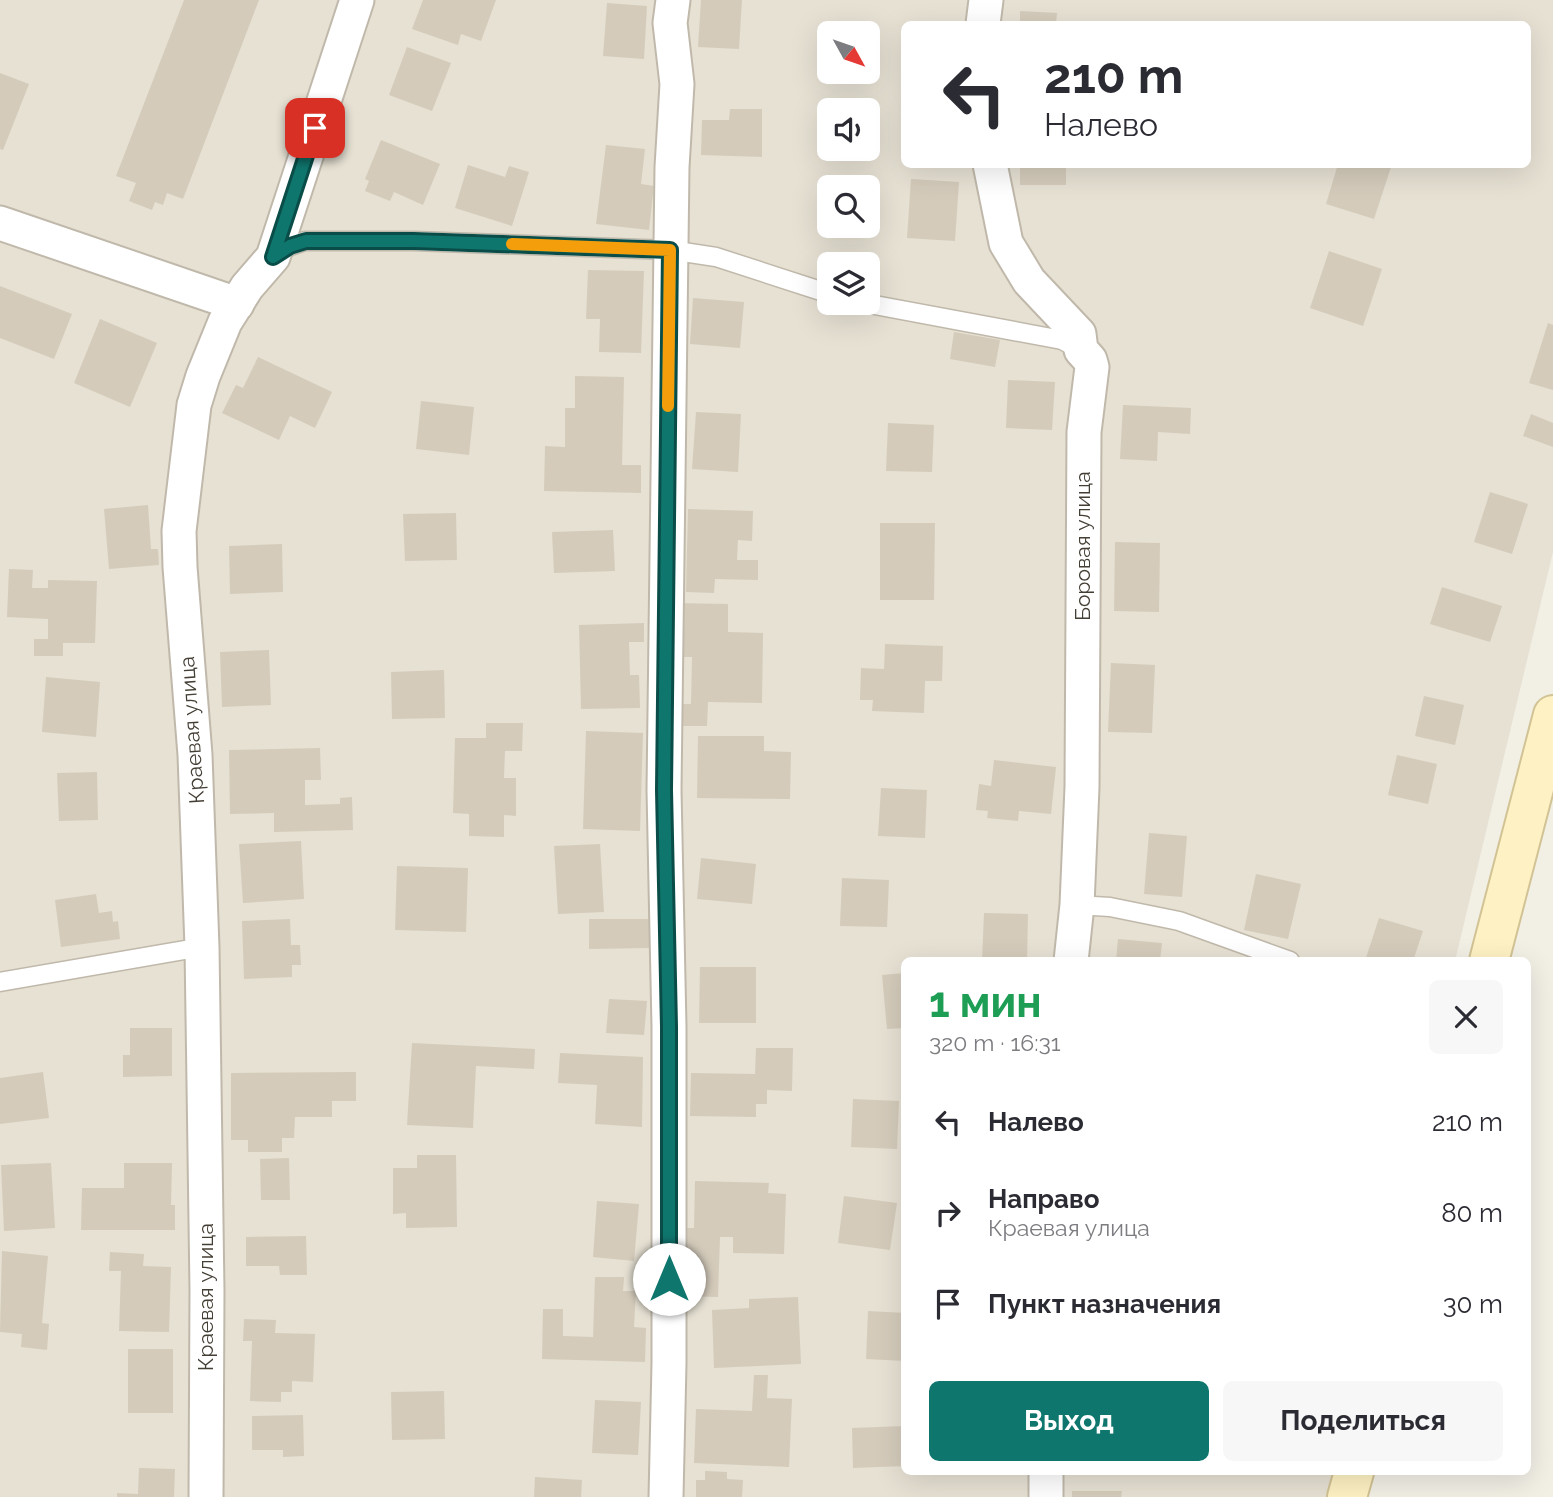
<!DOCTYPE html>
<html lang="ru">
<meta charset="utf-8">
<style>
body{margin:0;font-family:Raleway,sans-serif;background:#f7f7f7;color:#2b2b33;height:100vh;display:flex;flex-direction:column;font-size:26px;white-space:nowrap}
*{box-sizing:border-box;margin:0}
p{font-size:23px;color:#7c7c81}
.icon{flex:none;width:38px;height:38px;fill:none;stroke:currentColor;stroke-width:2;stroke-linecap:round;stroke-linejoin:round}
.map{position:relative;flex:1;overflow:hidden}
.side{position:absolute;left:901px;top:957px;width:630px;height:518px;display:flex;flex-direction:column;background:#fff;border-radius:10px;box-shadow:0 7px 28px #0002}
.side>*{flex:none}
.guide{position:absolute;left:901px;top:21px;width:630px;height:147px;border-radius:10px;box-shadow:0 7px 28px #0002;background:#fff;color:#2b2b33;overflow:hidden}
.needle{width:46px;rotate:130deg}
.buttons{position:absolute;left:817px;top:21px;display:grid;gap:14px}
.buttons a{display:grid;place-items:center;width:63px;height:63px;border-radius:10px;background:#fff;box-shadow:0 7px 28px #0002;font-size:35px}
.pin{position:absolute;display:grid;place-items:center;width:60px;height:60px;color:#fff;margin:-30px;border-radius:14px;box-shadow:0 4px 10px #0006}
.me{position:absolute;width:77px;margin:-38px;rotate:0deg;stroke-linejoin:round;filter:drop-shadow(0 0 5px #0008)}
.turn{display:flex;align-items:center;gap:24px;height:147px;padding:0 28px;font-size:32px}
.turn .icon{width:91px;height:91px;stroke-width:2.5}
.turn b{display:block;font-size:49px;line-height:60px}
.round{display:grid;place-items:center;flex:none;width:74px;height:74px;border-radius:10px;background:#f7f7f7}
.headline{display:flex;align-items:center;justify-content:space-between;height:119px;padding:0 28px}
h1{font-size:42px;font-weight:700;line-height:52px;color:#1e9e55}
.cta{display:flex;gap:14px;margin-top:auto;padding:14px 28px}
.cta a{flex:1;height:80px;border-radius:10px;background:#0f766e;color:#fff;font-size:28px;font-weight:700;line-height:80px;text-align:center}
.cta a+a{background:#f7f7f7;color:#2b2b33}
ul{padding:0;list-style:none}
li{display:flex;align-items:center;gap:21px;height:91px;padding:0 28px}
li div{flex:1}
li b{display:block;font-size:26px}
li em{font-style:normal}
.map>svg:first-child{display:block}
.residential{fill:#e6e1d3;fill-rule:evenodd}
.building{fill:#d4cbbb}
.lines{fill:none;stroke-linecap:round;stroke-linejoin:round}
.service-casing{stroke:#c0b9ab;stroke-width:21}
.minor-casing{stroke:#c0b9ab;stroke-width:37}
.secondary-casing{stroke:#d2c395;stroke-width:42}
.service{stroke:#fff;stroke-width:18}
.minor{stroke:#fff;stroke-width:33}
.secondary{stroke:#fef1c3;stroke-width:38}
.route-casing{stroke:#0a4d48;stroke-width:18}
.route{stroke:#0f766e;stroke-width:12}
.slow{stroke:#f59e0b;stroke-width:12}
.labels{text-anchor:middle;stroke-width:5;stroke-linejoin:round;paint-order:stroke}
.street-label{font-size:21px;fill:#443f35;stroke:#fff}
</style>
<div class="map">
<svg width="1553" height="1497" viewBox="0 0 1553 1497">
<rect width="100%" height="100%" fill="#f2efe5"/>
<path class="residential" d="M0 0H1553V552L1455 961H905V1472H1332L1326 1497H0ZM905 24H1528V164H905ZM830 33H868V72H830ZM830 110H868V149H830ZM830 187H868V226H830ZM830 264H868V303H830Z"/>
<g class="building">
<polygon points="184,0 259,0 183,199 167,193 163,205 155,202 152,210 129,201 136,183 116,176"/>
<polygon points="423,0 496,0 481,41 461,34 458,45 412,29"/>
<polygon points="701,0 742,0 739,49 698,47"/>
<polygon points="607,3 647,6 644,59 603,56"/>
<polygon points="1020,11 1057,13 1056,24 1020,24"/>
<polygon points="407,47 451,63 432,111 389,95"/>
<polygon points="0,73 29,84 3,150 0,149"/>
<polygon points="730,109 762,109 762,157 701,155 702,120 729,120"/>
<polygon points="381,140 440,164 423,205 394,192 390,201 365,191 369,181 365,179"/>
<polygon points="606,145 645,149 641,184 654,186 649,230 596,224"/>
<rect x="1020" y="164" width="46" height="21"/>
<polygon points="1338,164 1392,164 1374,219 1326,204"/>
<polygon points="468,165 505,177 509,166 529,172 512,226 455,208"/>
<polygon points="911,179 959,182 955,241 907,238"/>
<polygon points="1329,251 1382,269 1363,326 1310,308"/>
<polygon points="588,270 644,271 641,353 599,352 600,319 586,319"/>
<polygon points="0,286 72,314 54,359 0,338"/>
<polygon points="693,298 744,302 740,348 690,344"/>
<polygon points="100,319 157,343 130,407 74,383"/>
<polygon points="1548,323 1553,325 1553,390 1529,383"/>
<polygon points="954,332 1000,340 995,367 950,359"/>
<polygon points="258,357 332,392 315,428 290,416 279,440 222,413 236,385 243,388"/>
<polygon points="575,376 624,377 622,465 641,465 641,493 544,491 545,446 565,447 565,408 575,408"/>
<polygon points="1008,380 1055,382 1052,430 1006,428"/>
<polygon points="421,401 474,407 469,455 416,449"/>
<polygon points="1123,405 1191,408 1190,434 1158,432 1157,461 1120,459"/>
<polygon points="696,412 741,414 738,472 692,469"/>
<polygon points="1531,414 1553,423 1553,447 1523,436"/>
<polygon points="888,423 934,425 932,472 886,471"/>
<polygon points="1490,492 1528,504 1512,554 1474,542"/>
<polygon points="148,505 151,549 158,549 159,565 109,569 104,509"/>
<polygon points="688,509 753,511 752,541 738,540 737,560 758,560 758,580 715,579 714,593 686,592"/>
<polygon points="456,513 457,560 405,561 403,514"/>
<polygon points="880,523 935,523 934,600 880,600"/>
<polygon points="613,530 615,571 554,573 552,532"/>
<polygon points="1115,542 1160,543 1159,612 1114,611"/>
<polygon points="282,544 283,592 230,594 229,546"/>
<polygon points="9,569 33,570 32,588 48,588 48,580 97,581 95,643 63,643 63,656 34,656 34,639 48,639 48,619 7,617"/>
<polygon points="1442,587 1502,606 1490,642 1430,624"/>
<polygon points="678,603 728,604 728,632 763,633 762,703 708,702 707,726 678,726 678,704 691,704 692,657 678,657"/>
<polygon points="644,623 644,642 629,642 630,675 639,675 640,708 581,709 579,625"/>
<polygon points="885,644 943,646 942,681 925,681 924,713 872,711 873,700 860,700 861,668 884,669"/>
<polygon points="269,650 271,705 222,707 220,652"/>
<polygon points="1111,663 1155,665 1152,733 1108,732"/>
<polygon points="444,670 445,718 392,719 391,672"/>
<polygon points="46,677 100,682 96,737 42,732"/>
<polygon points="1424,696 1464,705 1455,745 1415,736"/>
<polygon points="486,723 523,723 522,751 505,751 504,778 516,778 516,816 504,815 504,837 469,836 469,814 453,813 455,738 486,738"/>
<polygon points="586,731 643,733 640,831 583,829"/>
<polygon points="698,736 764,736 764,751 791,752 790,799 697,798"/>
<polygon points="320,748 321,780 305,780 305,805 340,804 340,798 352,797 353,830 274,832 274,813 230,814 229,750"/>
<polygon points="1397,755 1437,764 1428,804 1388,795"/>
<polygon points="994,760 1056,767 1051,814 1019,811 1018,821 987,818 988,811 976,810 979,784 991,786"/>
<polygon points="97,772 98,820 59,821 57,773"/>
<polygon points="881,788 927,790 925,838 878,836"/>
<polygon points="1149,833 1187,836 1182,897 1144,894"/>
<polygon points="301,841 304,899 243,903 239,844"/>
<polygon points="600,844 604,912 558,914 554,846"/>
<polygon points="701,858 756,864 752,904 697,899"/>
<polygon points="397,866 468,868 466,932 395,930"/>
<polygon points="1256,874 1301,884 1288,939 1244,930"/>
<polygon points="842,878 889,880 887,927 840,926"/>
<polygon points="96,894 99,913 112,911 113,922 118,921 120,939 61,947 55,900"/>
<polygon points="984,913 1028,914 1027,961 982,961"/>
<polygon points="1379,918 1423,931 1413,961 1365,961"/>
<polygon points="290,919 291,945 300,945 301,965 292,965 292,977 244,979 242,921"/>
<polygon points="589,919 650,919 650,948 589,949"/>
<polygon points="1118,939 1162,943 1160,961 1116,961"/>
<polygon points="700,967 756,967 756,1023 699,1023"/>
<polygon points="905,973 905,1028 887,1029 882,975"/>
<polygon points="609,999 647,1001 644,1035 606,1033"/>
<polygon points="130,1028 172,1028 172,1076 123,1077 123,1055 130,1055"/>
<polygon points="412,1043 535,1049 534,1069 476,1066 473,1128 407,1125"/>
<polygon points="756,1048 793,1048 792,1091 767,1090 767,1104 756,1104 756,1117 690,1116 691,1073 755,1074"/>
<polygon points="560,1053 643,1057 642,1127 595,1124 597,1085 558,1083"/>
<polygon points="43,1072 49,1118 0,1124 0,1078"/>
<polygon points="356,1072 356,1101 332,1101 332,1117 295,1117 294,1138 282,1138 282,1152 248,1152 248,1140 231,1140 231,1073"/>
<polygon points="853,1099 899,1101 897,1149 851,1147"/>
<polygon points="417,1155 456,1155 457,1227 406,1228 406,1213 393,1214 393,1168 417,1168"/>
<polygon points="289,1158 290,1200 261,1200 260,1159"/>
<polygon points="51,1163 55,1228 4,1231 1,1165"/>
<polygon points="124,1163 172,1163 171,1205 175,1205 175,1230 81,1230 82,1188 124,1188"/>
<polygon points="695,1181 769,1183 768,1193 786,1194 784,1254 733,1253 733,1237 720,1237 718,1297 676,1296 678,1228 694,1228"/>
<polygon points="844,1196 897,1203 890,1250 838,1243"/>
<polygon points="597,1201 639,1204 634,1261 593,1257"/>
<polygon points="306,1236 307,1275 280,1275 279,1266 246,1266 246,1237"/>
<polygon points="2,1251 48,1256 42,1323 49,1324 47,1350 21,1347 22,1334 0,1332"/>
<polygon points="110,1252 144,1254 143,1266 171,1267 169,1332 119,1331 121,1271 109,1271"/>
<polygon points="595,1277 624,1277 623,1291 636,1291 634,1327 646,1328 645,1362 542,1359 543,1309 563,1309 563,1336 593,1337"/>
<polygon points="798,1297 801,1364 714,1368 712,1310 749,1308 749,1299"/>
<polygon points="868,1311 905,1313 905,1361 866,1359"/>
<polygon points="244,1319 276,1320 275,1333 315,1334 313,1382 292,1381 292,1392 281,1392 281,1402 250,1401 252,1341 243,1341"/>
<rect x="128" y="1349" width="45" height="64"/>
<polygon points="754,1375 768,1375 767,1398 792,1399 789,1467 694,1463 696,1409 752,1411"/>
<polygon points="444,1391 445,1439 392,1440 391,1392"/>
<polygon points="595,1400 641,1402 638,1455 592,1453"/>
<polygon points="303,1415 304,1456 283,1457 283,1450 252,1450 252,1416"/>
<polygon points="905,1426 905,1466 853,1468 852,1428"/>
<polygon points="139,1468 175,1469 174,1497 117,1497 117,1493 138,1494"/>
<polygon points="705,1471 727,1472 727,1479 743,1480 742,1497 696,1497 696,1480 705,1480"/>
<polygon points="535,1477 582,1480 581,1497 534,1497"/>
<polygon points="1072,1491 1122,1491 1121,1497 1072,1497"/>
</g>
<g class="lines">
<defs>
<g id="service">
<polyline points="276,255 290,246 305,241 414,241 670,250 716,257 830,294"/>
<polyline points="864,303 1062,340 1081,350"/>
<polyline points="1077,905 1110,907 1179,921 1290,961"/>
<polyline points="0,982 202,947"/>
</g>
<g id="minor">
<polyline points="983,24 986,0"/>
<polyline points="990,164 1006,243 1029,281 1079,334 1081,350 1090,360 1092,367 1084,432 1082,787 1077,905 1071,961"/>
<polyline points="0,223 237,304"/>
<polyline points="1046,1472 1046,1497"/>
<polyline points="206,1497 207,1291 202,947 195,755 180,567 179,531 194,405 203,376 225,322 247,287 273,257 357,0"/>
<polyline points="666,1497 669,1363 669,1027 664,790 672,167 677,84 670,23 673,0"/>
</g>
<g id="secondary">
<polyline points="1489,961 1553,715"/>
<polyline points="1347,1497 1354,1472"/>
</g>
</defs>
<use href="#service" class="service-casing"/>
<use href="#minor" class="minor-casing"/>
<use href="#secondary" class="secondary-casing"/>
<use href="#service" class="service"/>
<use href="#minor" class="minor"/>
<use href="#secondary" class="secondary"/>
</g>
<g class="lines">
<defs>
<polyline id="route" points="315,128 273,257 290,246 306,241 414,241 670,250 664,790 669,1027 669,1279"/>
</defs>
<use href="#route" class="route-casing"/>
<use href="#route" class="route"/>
<polyline class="slow" points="512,244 670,250 668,406"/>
</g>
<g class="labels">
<g class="street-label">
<text transform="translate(1083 546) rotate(-90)" y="7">Боровая улица</text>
<text transform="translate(192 730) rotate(-94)" y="7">Краевая улица</text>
<text transform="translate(206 1297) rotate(-90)" y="7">Краевая улица</text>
</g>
</g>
</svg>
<div class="buttons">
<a><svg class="needle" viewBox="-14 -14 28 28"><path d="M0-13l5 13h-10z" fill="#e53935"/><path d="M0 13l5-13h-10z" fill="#7c7c81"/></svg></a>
<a><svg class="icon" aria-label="sound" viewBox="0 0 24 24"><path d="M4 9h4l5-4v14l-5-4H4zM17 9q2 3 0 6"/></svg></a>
<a><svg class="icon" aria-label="search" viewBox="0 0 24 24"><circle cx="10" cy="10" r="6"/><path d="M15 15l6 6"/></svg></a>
<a><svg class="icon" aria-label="layers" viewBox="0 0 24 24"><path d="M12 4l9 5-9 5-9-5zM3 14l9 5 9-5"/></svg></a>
</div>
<div class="pin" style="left:315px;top:128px;background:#d93025"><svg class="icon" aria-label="arrive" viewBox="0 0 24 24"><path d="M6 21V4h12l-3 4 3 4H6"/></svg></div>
<svg class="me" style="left:669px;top:1279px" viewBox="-20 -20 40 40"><circle r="19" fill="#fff"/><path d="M0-13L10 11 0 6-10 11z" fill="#0f766e"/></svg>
<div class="guide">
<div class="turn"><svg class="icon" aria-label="left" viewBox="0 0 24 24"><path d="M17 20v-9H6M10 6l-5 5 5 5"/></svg><div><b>210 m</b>Налево</div></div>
</div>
<section class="side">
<div class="headline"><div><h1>1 мин</h1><p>320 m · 16:31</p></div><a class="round"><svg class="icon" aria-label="close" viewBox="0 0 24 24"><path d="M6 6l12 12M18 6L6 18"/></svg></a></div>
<ul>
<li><svg class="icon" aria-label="left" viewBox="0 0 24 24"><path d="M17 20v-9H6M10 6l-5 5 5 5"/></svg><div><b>Налево</b></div><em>210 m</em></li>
<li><svg class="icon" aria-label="right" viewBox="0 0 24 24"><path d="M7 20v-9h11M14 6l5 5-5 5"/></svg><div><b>Направо</b><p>Краевая улица</p></div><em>80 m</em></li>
<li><svg class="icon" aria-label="arrive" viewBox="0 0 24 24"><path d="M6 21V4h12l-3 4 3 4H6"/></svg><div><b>Пункт назначения</b></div><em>30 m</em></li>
</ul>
<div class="cta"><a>Выход</a><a>Поделиться</a></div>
</section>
</div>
